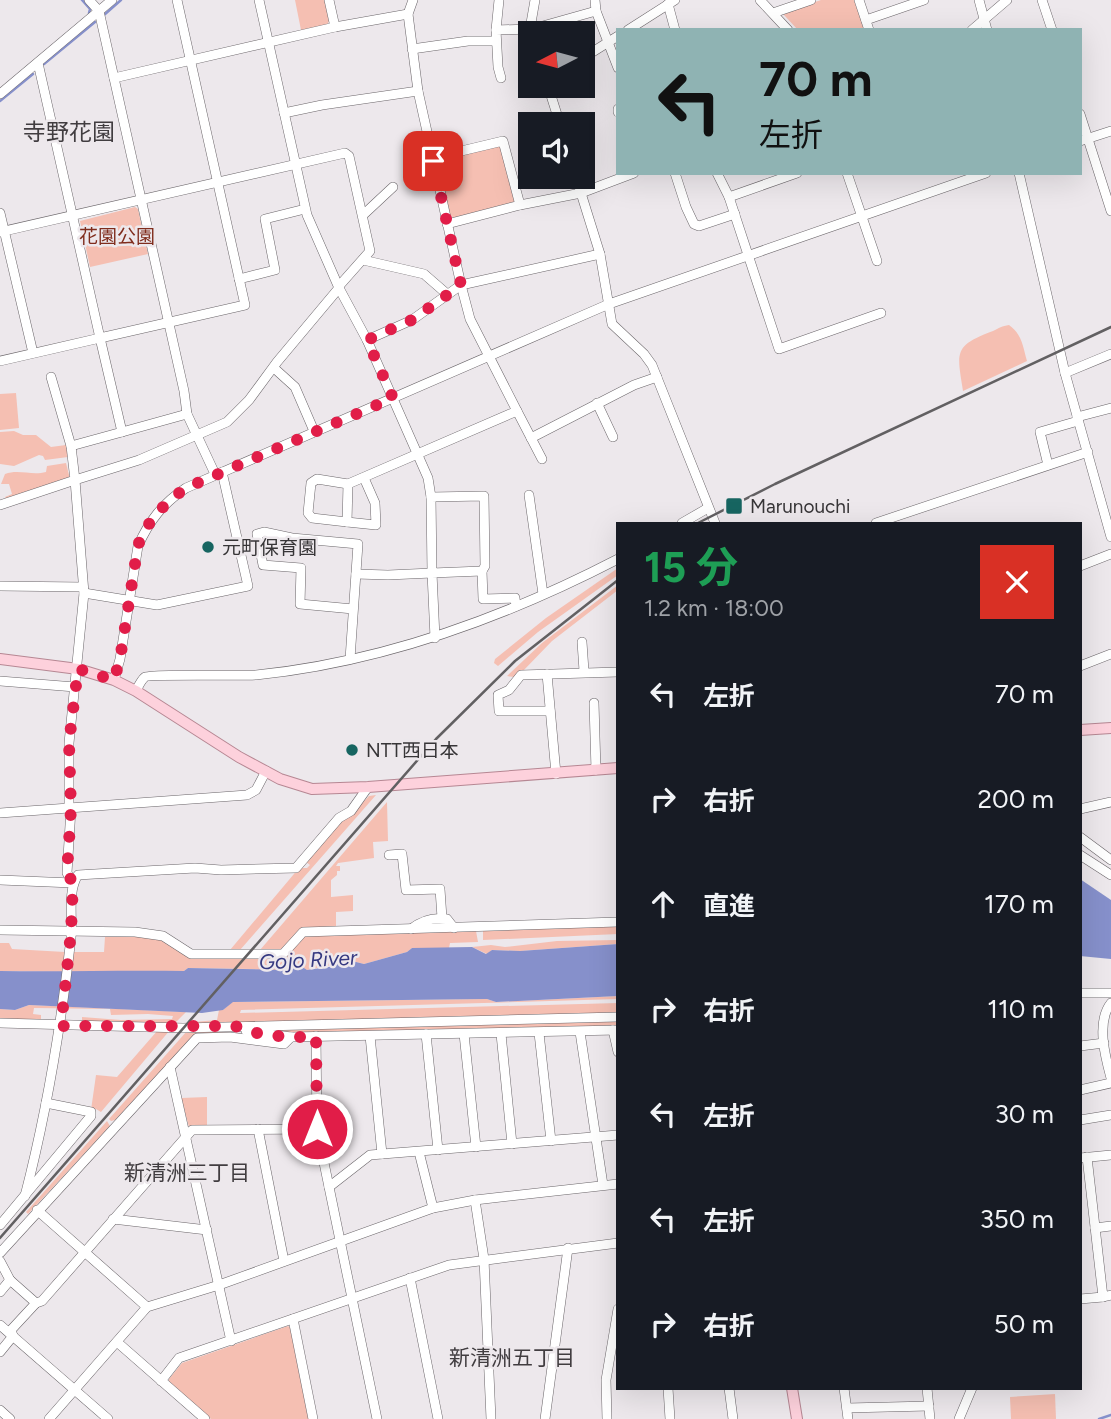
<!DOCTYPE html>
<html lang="ja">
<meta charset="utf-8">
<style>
body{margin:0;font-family:Figtree,"Noto Sans JP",sans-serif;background:#20242c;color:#f1f3f6;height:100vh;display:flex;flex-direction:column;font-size:26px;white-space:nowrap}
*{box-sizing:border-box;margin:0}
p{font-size:23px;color:#9ea1a6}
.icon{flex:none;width:38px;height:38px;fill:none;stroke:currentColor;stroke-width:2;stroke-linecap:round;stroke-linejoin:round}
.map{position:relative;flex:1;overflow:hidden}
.sheet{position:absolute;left:616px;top:522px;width:466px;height:868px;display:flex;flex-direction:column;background:#171b24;border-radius:0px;box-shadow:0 7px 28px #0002}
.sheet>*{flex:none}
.guide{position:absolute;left:616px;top:28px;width:466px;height:147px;border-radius:0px;box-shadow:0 7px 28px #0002;background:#8fb3b3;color:#111;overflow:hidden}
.needle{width:46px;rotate:264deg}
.fabs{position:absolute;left:518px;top:21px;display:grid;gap:14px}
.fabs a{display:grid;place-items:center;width:77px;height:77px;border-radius:0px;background:#171b24;box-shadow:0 7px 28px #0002;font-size:35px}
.pin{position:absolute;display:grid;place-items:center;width:60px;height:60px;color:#fff;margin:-30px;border-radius:14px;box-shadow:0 4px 10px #0006}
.me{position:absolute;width:77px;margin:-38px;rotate:0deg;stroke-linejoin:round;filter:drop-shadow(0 0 5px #0008)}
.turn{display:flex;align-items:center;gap:24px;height:147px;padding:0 28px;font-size:32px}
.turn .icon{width:91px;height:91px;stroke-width:2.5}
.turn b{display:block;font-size:49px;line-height:60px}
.round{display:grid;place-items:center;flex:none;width:74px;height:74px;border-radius:0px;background:#20242c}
.overview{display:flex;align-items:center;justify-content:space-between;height:119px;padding:0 28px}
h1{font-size:42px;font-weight:700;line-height:52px;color:#1e9e55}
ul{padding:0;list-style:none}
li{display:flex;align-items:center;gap:21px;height:105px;padding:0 28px}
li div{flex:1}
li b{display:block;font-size:26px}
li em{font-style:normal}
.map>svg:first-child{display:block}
.green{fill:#f5bfb2}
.water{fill:#8690cb}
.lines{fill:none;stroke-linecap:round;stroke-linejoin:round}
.stream{stroke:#8690cb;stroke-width:2.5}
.minor-casing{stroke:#6b666a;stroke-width:10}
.major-casing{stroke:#b68793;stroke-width:12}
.minor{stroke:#fff;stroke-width:9}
.major{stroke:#fdd1dc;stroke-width:10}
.rail{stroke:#626062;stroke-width:2.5}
.route{stroke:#e11d48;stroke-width:12;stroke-dasharray:0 21.6}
.poi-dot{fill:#176561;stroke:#ede8ec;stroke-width:2.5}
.labels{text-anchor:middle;stroke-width:5;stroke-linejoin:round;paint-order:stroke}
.park-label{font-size:19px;fill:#802d1d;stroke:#ede8ec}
.poi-label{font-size:19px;fill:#373537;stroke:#ede8ec;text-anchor:start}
.water-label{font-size:21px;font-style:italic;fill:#353981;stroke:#ede8ec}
.neighbourhood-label{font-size:21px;fill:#413d40;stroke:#ede8ec}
.quarter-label{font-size:23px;fill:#413d40;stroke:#ede8ec}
</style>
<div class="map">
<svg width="1111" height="1419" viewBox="0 0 1111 1419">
<rect width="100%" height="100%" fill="#ede8ec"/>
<g class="green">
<polygon points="295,0 325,0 329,21 327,25 301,30"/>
<polygon points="821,0 854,0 865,30 798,30 784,15 785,12"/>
<polygon points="499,144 502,147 515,199 513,203 454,218 450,215 439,163 441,159"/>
<polygon points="135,207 138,209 148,254 90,267 80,221"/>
<path d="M1009 325C1022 334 1023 347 1027 361L963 391C957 352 953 346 993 331 999 328 1002 326 1009 325Z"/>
<polygon points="16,393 19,428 0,430 0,394"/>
<polygon points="14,431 23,435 36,435 51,447 66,445 68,457 45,460 43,456 39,455 14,466 0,464 0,432"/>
<path d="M66 463 70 479 6 499 5 497 12 494 9 484H1L5 474C19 469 32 476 46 472L47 466Z"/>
<polygon points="618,568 618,575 538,632 498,666 494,663 495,659 546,618"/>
<polygon points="618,585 618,590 552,641 523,671 514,677 507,676 542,643"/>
<polygon points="376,795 240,950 230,950 299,868 307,868 310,865 306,862 336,824 351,815 369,796"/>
<polygon points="387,802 388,841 373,842 374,858 338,863 336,866 340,866 340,871 337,871 337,875 331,880 331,897 353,895 353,911 336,912 336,927 302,928 280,950 260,950"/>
<polygon points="618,926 618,934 483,940 483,931"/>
<polygon points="476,931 478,942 450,943 449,948 412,948 407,952 364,964 352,961 307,970 304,968 271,971 251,969 188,968 184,971 70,973 72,952 104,952 105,937 158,937 190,957 284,957 305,936"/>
<polygon points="618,940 618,944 520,951 492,950 487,954 472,947 491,945 505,947 557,941"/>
<polygon points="0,943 9,943 12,949 65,952 64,972 0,971"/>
<polygon points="618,996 618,999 241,1010 240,1013 618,1003 618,1014 190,1026 194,1022 217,1020 219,1010 223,1010 232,1002 487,999 496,1002"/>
<polygon points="29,1005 186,1012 173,1025 82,1024 82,1017 121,1020 172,1019 173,1016 148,1014 111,1015 110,1009 34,1008 33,1014 41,1015 41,1023 0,1020 0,1009 15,1010"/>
<polygon points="618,1020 618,1026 287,1033 251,1029"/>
<polygon points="158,1030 170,1030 101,1112 96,1109 91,1110 96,1075 117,1077"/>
<polygon points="187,1031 232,1031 231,1033 197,1034 115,1120 111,1121 109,1119"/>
<polygon points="207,1097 207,1127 189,1127 181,1098"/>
<polygon points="107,1121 110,1126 28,1214 26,1212"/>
<polygon points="288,1326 291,1328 310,1419 211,1419 169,1383 169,1379 182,1363"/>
<polygon points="1055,1394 1056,1419 1011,1419 1010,1397"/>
</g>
<g class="water">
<polygon points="1080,879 1111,900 1111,959 1080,956"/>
<path d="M618 944V996L496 1002 487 999 233 1002 223 1010 202 1013 29 1005 15 1010 0 1009V971C62 972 122 970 184 971L188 968 290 970 293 967 301 966 307 970 335 966 340 962 352 961 364 964 407 952 412 948 472 947 486 954 492 950 520 951Z"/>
</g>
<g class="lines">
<g class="stream">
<polyline points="82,0 90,9 89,13"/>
<polyline points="104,15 121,0"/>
<polyline points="44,64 95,22"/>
<polyline points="0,101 33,74"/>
<polyline points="1099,1419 1111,1415"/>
</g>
<defs>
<g id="minor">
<polyline points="89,0 99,11 184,391 187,414 215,474"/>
<polyline points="259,0 307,215 339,288 367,340 428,478 431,497"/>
<polyline points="329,0 335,27"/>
<polyline points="595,0 596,11 618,68"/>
<polyline points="760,0 788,30"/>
<polyline points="859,0 869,30"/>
<polyline points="979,0 987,30"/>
<polyline points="1042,0 1052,30"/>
<polyline points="668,4 675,30"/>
<polyline points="773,13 811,0"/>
<polyline points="866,20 924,0"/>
<polyline points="496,30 499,0"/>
<polyline points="628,30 675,0"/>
<polyline points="972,30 1007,0"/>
<polyline points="533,33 531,23 535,0"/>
<polyline points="412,49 468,41 495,41"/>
<polyline points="583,58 618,36"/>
<polyline points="38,63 100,338 245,305 177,0"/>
<polyline points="114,78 335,27 408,14"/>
<polyline points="501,78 498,67 496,30 532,29 596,11"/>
<polyline points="548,86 560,124"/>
<polyline points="0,94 112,0"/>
<polyline points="618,109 618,112"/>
<polyline points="284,113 322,105 418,91"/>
<polyline points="1080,114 1111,211"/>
<polyline points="1080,141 1111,131"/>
<polyline points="432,158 503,141 520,205"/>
<polyline points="675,173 686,207 694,224 699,226 735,214"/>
<polyline points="717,173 729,197 779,349 881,313"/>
<polyline points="847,173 877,261"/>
<polyline points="1019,173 1065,373 1111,537"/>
<polyline points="576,177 600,254 612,324 644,354 652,365 715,523"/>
<polyline points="729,197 797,173"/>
<polyline points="0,213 33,353"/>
<polyline points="363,215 393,187"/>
<polyline points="447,224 520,205 581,193 634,173"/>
<polyline points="0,232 345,153 349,156 370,251 339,286"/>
<polyline points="363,260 424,274 447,294"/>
<polyline points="239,279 275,270 265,219 305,209"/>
<polyline points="367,340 412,320 461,285 600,254"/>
<polyline points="0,361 100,338 122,432 187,414"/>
<polyline points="274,368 295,387 314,431"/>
<polyline points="1065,373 1111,354"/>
<polyline points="597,403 613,437"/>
<polyline points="517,411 542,459"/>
<polyline points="1077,417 1111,408"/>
<polyline points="531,438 634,385 657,377"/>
<polyline points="71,446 122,432"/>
<polyline points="1048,465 1040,432 1078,421"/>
<polyline points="364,478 375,503 376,525 347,522 348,484 517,411 470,319 461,285 418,91 408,14 413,0"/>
<polyline points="529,495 543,594"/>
<polyline points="0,505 75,480 71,446 51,377"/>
<polyline points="347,522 312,518 308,513 311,483 317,479 348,484"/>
<polyline points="682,523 708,508"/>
<polyline points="876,523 1088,452"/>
<polyline points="1080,566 1111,554"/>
<polyline points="482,571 483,599 515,598 516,606"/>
<polyline points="356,574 388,575 432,573 431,497 484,496 485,566 482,571 432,573 435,638"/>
<polyline points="0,586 83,587"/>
<polyline points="84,593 157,605 248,586 222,472"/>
<polyline points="582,642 584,671"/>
<polyline points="350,659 358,544 292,538 264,532 257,534 263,565 301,568 300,604 353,609"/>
<polyline points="1080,666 1111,654"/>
<polyline points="547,674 556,774"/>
<path d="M114 680 120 659 138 546C149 521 163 503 186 488L609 304 986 173"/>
<polyline points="0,681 75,687"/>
<path d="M136 691C138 687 141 680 145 677 149 674 240 676 256 675 384 662 504 618 618 559"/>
<polyline points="594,703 596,770"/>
<polyline points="550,711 499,711 498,695 509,690 521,675 618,672"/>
<polyline points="69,809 69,743 84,593 75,480 139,460 227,422 249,400 277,362 339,288"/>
<polyline points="71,809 67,873 73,883"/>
<polyline points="1080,809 1111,802"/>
<polyline points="0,813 247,795 256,790 266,771"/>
<polyline points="1080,837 1111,860"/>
<polyline points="389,855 402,854 406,890 440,889 442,918"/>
<polyline points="1080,855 1111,875"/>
<polyline points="0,880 73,883"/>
<path d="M411 929C421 921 434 917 447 919L454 928"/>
<polyline points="0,930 135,932 163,936 191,954 283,954 303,932 618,922"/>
<polyline points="1080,993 1111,993"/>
<path d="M1111 1003C1096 1022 1105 1056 1111 1078"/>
<polyline points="0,1023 183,1028 618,1017"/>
<polyline points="613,1030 618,1052"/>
<polyline points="246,1031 291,1037 618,1030"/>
<polyline points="580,1032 603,1185"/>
<polyline points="539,1033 551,1141"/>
<polyline points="426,1034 438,1150"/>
<polyline points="464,1034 476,1147"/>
<polyline points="501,1034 512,1144"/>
<polyline points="316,1036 317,1129 377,1419"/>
<polyline points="370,1036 382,1154"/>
<polyline points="1080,1046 1104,1043"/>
<polyline points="170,1067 231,1341"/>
<polyline points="1080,1090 1111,1083"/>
<polyline points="1080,1120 1111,1115"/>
<polyline points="258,1129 284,1261"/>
<polyline points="419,1152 433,1208"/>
<polyline points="1087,1157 1103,1297 1111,1295"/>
<polyline points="1080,1158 1111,1155"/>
<polyline points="329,1187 370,1155 618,1135"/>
<path d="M25 1196C47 1111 61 1026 71 938 73 919 67 891 78 875L195 868 221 870 296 868 339 818 351 811 368 787"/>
<polyline points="475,1200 484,1259 491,1419"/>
<polyline points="37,1210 147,1307"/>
<polyline points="113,1219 207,1230"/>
<polyline points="0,1225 91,1116 91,1112 46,1103"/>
<polyline points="1095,1228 1111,1226"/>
<polyline points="0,1253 197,1038 230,1037 284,1044 291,1037"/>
<polyline points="0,1261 10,1280"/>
<polyline points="410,1278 438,1419"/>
<polyline points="0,1292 10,1280 36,1303 11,1330 13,1336 0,1352"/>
<polyline points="1080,1299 1103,1297"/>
<polyline points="36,1303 42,1301 192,1130 317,1129"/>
<polyline points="293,1319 313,1419"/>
<polyline points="0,1325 108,1419"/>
<polyline points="117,1342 205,1419"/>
<polyline points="161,1381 179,1358 449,1265 618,1243"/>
<polyline points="668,1388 670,1419"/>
<polyline points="729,1388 733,1419"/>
<polyline points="844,1388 848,1419"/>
<polyline points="927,1388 930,1419"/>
<polyline points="847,1408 929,1406"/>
<polyline points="0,1410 10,1419"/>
<polyline points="49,1419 147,1307 219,1285 433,1208 475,1200 618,1184"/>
<polyline points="545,1419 568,1248"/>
<polyline points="607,1419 606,1380 618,1309"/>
<polyline points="959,1419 972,1388"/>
</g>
<g id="major">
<polyline points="0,659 78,669 114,680 136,691 239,757 280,779 312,789 368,787 618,768"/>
<polyline points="1080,730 1111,728"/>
<polyline points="792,1388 797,1419"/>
</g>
</defs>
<use href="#minor" class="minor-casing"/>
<use href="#major" class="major-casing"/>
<use href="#minor" class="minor"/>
<use href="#major" class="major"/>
<g class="rail">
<polyline points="698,523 775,484 1111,327"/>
<polyline points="0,1238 436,739 515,661 618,580"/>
</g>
</g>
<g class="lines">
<path class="route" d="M317 1129 316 1037C289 1037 260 1037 235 1026H61L71 932 73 883 67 873 71 809 69 743 78 669 114 680 120 659 138 545 146 528 158 512 171 499 186 488 393 398 367 340 412 320 461 285 433 161"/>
</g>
<g class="poi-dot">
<rect x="725" y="497" width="18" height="18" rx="3.5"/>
<circle cx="208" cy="547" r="7"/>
<circle cx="352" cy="750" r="7"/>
</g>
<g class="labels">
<g class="park-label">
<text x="117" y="243">花園公園</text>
</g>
<g class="poi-label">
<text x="750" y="513">Marunouchi</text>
<text x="222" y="554">元町保育園</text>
<text x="366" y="757">NTT西日本</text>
</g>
<g class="water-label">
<text transform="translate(308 960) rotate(-3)" y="7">Gojo River</text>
</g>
<g class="neighbourhood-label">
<text x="187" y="1180">新清洲三丁目</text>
<text x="512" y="1365">新清洲五丁目</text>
</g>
<g class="quarter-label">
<text x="69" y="140">寺野花園</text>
</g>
</g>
</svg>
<div class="fabs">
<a><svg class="needle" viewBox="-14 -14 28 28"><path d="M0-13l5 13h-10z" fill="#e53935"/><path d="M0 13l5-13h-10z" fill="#9ea1a6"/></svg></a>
<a><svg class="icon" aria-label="sound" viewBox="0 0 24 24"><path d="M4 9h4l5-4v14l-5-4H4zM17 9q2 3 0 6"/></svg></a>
</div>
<div class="pin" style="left:433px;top:161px;background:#d93025"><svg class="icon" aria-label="arrive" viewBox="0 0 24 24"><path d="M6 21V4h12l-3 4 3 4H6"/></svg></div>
<svg class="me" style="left:317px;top:1129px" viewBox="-20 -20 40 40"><circle r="17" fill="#e11d48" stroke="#fff" stroke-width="3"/><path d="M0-11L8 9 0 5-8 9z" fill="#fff"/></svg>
<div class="guide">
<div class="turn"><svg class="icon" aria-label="left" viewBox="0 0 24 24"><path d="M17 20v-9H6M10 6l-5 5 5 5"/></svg><div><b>70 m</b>左折</div></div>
</div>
<section class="sheet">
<div class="overview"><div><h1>15 分</h1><p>1.2 km · 18:00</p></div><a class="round" style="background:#d93025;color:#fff"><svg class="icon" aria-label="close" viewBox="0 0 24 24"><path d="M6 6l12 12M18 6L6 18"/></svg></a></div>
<ul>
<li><svg class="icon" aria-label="left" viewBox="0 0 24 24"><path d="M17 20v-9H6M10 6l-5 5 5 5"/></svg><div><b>左折</b></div><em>70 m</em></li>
<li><svg class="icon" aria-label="right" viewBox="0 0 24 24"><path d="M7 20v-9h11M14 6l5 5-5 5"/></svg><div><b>右折</b></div><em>200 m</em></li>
<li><svg class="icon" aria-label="ahead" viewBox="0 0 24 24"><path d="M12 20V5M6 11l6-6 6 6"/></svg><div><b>直進</b></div><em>170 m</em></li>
<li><svg class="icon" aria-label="right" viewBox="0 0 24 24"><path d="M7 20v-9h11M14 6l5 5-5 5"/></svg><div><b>右折</b></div><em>110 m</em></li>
<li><svg class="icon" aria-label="left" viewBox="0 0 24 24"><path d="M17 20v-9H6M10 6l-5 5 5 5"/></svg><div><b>左折</b></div><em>30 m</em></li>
<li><svg class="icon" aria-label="left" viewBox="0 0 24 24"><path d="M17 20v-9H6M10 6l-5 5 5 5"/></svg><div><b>左折</b></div><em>350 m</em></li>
<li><svg class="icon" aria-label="right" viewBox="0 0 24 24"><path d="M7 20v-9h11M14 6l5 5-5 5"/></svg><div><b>右折</b></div><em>50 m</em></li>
</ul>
</section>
</div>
